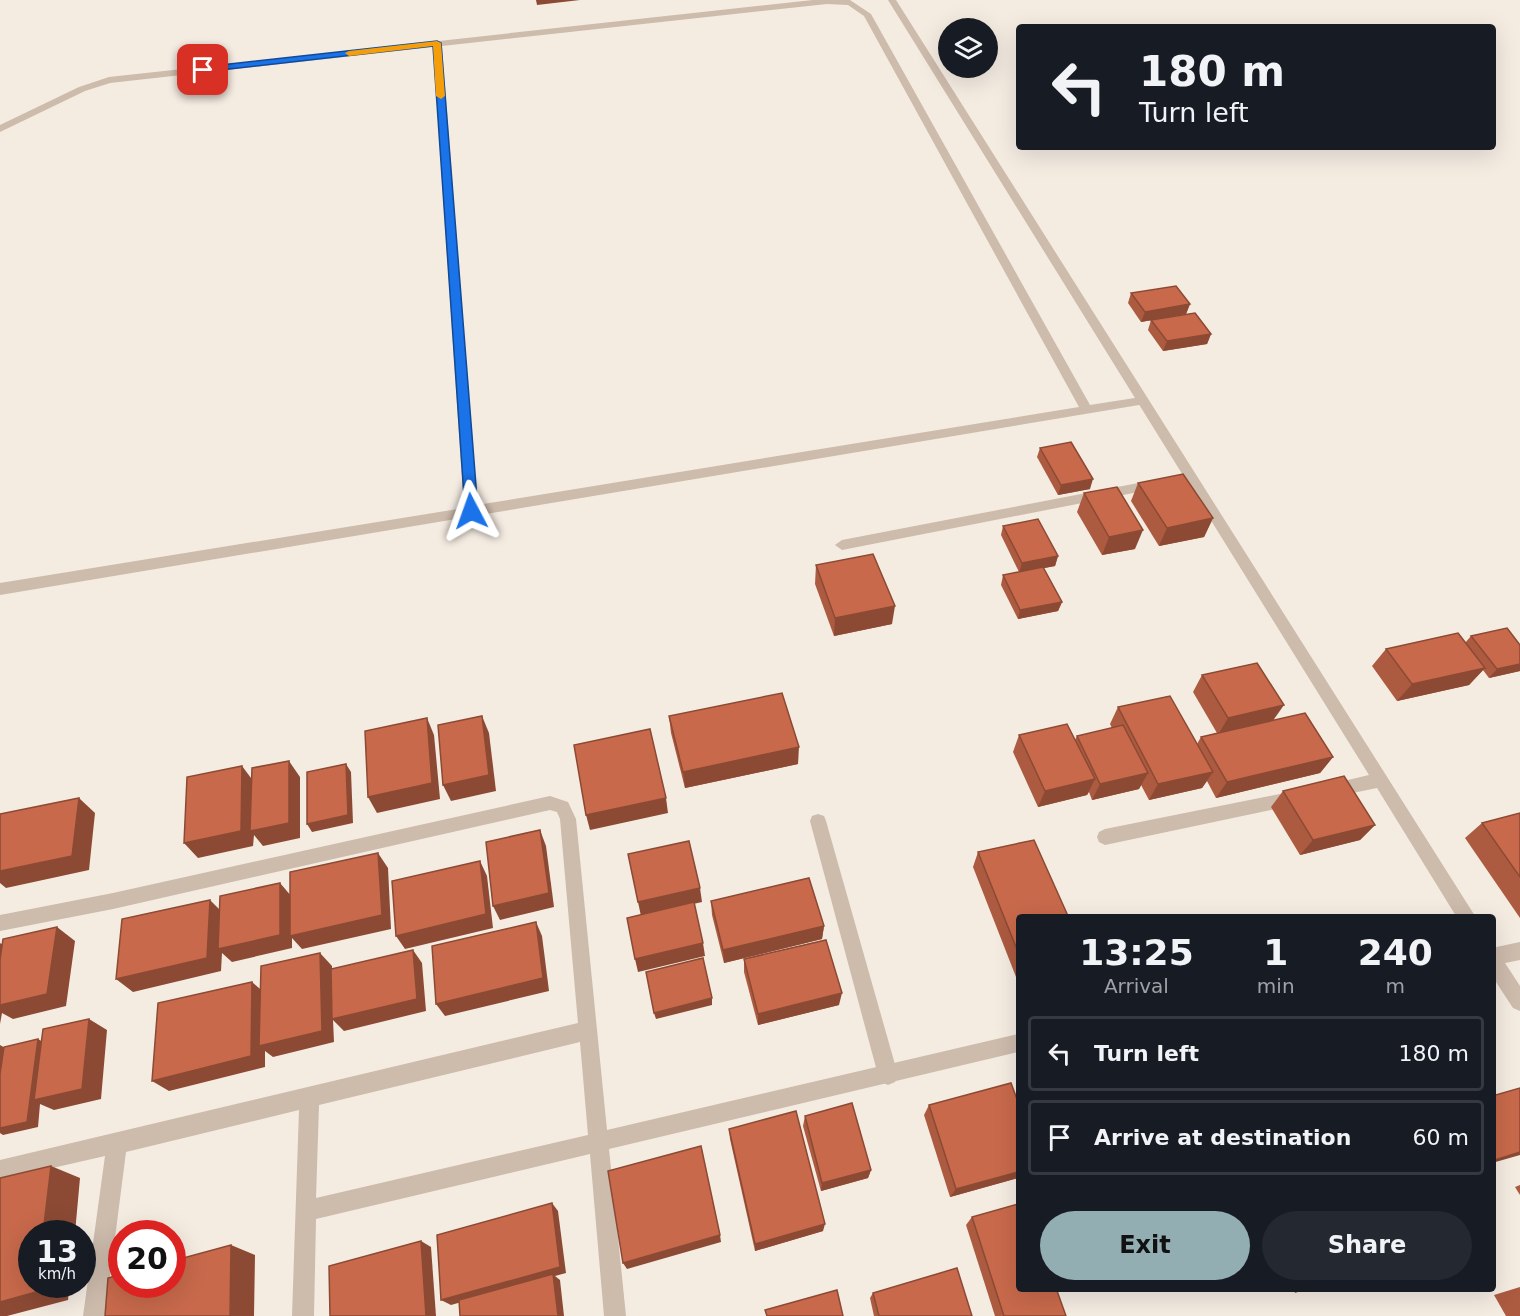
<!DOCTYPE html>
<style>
body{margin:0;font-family:"DejaVu Sans",sans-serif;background:#242831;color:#f1f3f6;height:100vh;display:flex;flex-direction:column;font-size:22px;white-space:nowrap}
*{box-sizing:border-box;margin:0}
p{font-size:20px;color:#9ea1a6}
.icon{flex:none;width:33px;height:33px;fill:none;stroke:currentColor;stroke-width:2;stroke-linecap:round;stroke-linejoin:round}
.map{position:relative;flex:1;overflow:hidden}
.details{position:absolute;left:1016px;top:914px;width:480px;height:378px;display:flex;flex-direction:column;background:#171b24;border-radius:6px;box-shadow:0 6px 24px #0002}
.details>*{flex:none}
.guide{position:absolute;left:1016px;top:24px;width:480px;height:126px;border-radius:6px;box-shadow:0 6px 24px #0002;background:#171b24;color:#f1f3f6;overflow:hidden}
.buttons{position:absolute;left:938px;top:18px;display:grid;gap:12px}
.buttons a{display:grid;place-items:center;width:60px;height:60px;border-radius:50%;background:#171b24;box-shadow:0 6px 24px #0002;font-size:30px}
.speed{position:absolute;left:18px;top:1220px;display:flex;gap:12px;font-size:30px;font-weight:700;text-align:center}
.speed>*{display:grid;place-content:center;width:78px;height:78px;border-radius:50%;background:#171b24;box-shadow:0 6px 24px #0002;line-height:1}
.speed small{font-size:15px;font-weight:400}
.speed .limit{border:9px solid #d22;background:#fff;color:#111}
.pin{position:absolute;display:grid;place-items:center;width:51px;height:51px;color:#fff;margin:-26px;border-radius:12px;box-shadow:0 3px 9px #0006}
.me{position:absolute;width:66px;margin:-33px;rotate:356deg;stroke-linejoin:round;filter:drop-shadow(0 0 4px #0008)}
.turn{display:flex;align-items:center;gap:21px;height:126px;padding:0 24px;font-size:27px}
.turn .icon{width:78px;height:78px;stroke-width:2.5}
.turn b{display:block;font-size:42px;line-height:51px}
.eta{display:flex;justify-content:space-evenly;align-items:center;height:102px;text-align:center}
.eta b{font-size:36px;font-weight:700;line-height:42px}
.button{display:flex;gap:12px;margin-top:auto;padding:12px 24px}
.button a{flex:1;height:69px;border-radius:36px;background:#92aeb2;color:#111;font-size:24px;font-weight:700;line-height:69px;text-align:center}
.button a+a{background:#242831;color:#f1f3f6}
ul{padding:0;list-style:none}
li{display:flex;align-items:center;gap:18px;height:75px;margin:0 12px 9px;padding:0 12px;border:3px solid #363941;border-radius:6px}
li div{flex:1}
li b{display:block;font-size:22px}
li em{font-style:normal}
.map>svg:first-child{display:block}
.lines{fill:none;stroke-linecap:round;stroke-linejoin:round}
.lane{fill:#cdbbac;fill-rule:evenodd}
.street{fill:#cdbbac;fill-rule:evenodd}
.wall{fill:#ac5a40}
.shaded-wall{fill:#8c4a34}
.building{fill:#c8694b;stroke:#8c4a34;stroke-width:1.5}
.route{fill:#1a73e8;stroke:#114b97;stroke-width:1.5}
.slow{fill:#f59e0b}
</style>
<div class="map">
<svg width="1520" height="1316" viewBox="0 0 1520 1316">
<rect width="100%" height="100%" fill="#f4ebe1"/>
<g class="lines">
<g class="lane">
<path d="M813 0H850L871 14 1090 405 1141 397 1145 398 1147 401 1145 404 0 595V583L464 508 433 47 110 83 85 91 0 132V125L79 87 109 77ZM827 4 848 5 864 16 1079 407 477 505 442 46Z"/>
<polygon points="818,814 824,816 826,821 898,1075 895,1082 888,1085 881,1082 878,1075 810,821 812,816"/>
</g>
<g class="street">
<polygon points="888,0 896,0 1475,916 1456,916 1377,788 1333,797 1327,795 1325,790 1327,785 1369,775"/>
<polygon points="1154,480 1161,485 1159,488 842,550 835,545 842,540"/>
<polygon points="1295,791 1301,793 1303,798 1301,803 1295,805 1105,845 1099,842 1097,837 1099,832 1105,829"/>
<path d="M550 796 568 802 576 819 607 1130 1018 1034V1052L609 1149 626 1316H604L590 1154 316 1219 314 1316H292L299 1110 126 1152 105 1316H83L105 1156 0 1180V1160L578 1023 560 819 557 812 550 810 113 909 0 931V915L113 893ZM580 1042 588 1135 316 1198 319 1105Z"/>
<polygon points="1520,942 1520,960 1505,963 1520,986 1520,1011 1513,1008 1492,976 1492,948"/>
</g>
</g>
<g class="wall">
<polygon points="1131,293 1190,304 1186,314 1141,322 1128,303"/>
<polygon points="1151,320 1211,334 1207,344 1163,351 1148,330"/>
<polygon points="1040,448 1090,489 1058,495 1037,457"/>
<polygon points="1138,483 1213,518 1204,537 1159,546 1131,501"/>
<polygon points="1084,493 1135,549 1102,555 1077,512"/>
<polygon points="1003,526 1058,556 1055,566 1044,568 1062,602 1058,611 1018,619 1001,585 1003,575 1019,572 1001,535"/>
<polygon points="816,565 892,624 834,636 815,584"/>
<polygon points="1471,636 1520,645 1520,671 1489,678 1483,670 1469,685 1397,701 1372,666 1386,649 1465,643"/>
<polygon points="1202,675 1333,757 1320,773 1216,798 1207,781 1202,788 1149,800 1141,785 1139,789 1092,800 1089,792 1087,795 1038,807 1013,752 1019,735 1075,740 1077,736 1112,728 1110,724 1118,707 1197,744 1201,737 1217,733 1193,692"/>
<polygon points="669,716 798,764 685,788 671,733"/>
<polygon points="1283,791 1375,825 1360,840 1300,855 1271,807"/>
<polygon points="1520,813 1520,918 1465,838 1482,823"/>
<polygon points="978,852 1018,916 1018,982 973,867"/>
<polygon points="711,901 824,926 822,939 724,963 712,915"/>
<polygon points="744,959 839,1005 758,1025 744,972"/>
<polygon points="1018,1102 1018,1178 950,1197 924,1115 929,1105"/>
<polygon points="805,1116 871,1170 868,1178 821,1191 803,1126"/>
<polygon points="729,1129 823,1231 755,1251 730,1139"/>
<polygon points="1520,1185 1520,1195 1515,1187"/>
<polygon points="972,1217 1066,1316 995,1316 966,1225"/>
<polygon points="1520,1287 1520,1316 1506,1316 1494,1295"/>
<polygon points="1293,1288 1310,1288 1295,1293"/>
<polygon points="873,1293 972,1316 874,1316 870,1298"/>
</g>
<g class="shaded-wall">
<polygon points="536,0 580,0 537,5"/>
<polygon points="1190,304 1186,314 1141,322 1145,312"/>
<polygon points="1211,334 1207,344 1163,351 1167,341"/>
<polygon points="1093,479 1090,489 1058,495 1061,485"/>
<polygon points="1213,518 1204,537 1159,546 1167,528"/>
<polygon points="1143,530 1135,549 1102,555 1109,537"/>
<polygon points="1058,556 1055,566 1019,573 1022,563"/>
<polygon points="1062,602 1058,611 1018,619 1020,610"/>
<polygon points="895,606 892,624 834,636 835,618"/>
<polygon points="1520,664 1520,671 1489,678 1497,669"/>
<polygon points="1485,668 1469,685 1397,701 1412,684"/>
<polygon points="1284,705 1272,722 1218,735 1228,718"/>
<polygon points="482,716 489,733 496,791 451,801 443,785"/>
<polygon points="427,718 434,735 440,799 377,813 368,797"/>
<polygon points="799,747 798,764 685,788 683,772"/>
<polygon points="1333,757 1320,773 1216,798 1227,782"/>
<polygon points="289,761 300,777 300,838 263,846 254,835 253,846 198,858 184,843 242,766 254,782"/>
<polygon points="346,764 351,772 353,823 312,832 307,824"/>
<polygon points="1213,772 1202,788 1149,800 1158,784"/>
<polygon points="1148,773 1139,789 1092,800 1100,784"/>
<polygon points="1095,779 1087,795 1038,807 1045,791"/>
<polygon points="79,798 95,813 89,870 6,888 0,883 0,871"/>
<polygon points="666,798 668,813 590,830 586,815"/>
<polygon points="1375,825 1360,840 1300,855 1313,840"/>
<polygon points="540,830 546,846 554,907 500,920 493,906"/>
<polygon points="378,853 388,868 391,929 302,949 292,938 292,948 232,962 222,953 221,971 133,992 116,979 210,900 224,914 280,883 292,897"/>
<polygon points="480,861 487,876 493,928 405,949 396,936"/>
<polygon points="700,888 702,902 641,916 638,902"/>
<polygon points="536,922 542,936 549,991 445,1016 436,1004"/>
<polygon points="824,926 822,939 724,963 723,950"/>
<polygon points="57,927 75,941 66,1006 13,1019 2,1013 0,1024 0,943 12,951"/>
<polygon points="703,943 705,956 638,972 635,959"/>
<polygon points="413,950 422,963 426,1011 344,1031 333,1020 334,1042 273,1057 265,1051 265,1067 169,1091 152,1081 252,982 266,994 320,953 332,966 333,1019"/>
<polygon points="842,993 839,1005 758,1025 758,1014"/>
<polygon points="712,998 712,1005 656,1019 654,1013"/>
<polygon points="89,1019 107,1030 101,1099 54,1110 40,1104 38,1127 3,1135 0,1133 0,1128 38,1039 48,1045"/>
<polygon points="0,1045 5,1048 0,1084"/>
<polygon points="1520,1152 1520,1155 1492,1163 1492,1161"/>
<polygon points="51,1166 80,1178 75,1233 43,1233"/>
<polygon points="871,1170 868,1178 821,1191 822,1183"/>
<polygon points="1018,1172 1018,1178 950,1197 956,1189"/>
<polygon points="552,1203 558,1211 566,1273 555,1276 560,1280 564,1316 558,1316 553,1276 451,1305 441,1300"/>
<polygon points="825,1224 823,1231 755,1251 755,1244"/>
<polygon points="720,1235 721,1242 627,1269 623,1263"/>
<polygon points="421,1241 431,1247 436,1316 426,1316"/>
<polygon points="231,1245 255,1255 254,1316 230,1316"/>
<polygon points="37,1284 70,1284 68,1300 7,1316 0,1316 0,1302"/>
</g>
<g class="building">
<polygon points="1176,286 1190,304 1145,312 1131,293"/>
<polygon points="1195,313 1211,334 1167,341 1151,320"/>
<polygon points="1071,442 1093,479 1061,485 1040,448"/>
<polygon points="1183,474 1213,518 1167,528 1138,483"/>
<polygon points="1117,487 1143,530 1109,537 1084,493"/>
<polygon points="1038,519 1058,556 1022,563 1003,526"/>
<polygon points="873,554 895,606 835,618 816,565"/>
<polygon points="1043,567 1062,602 1020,610 1003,575"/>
<polygon points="1507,628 1520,645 1520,664 1497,669 1471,636"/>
<polygon points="1458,633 1485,668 1412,684 1386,649"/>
<polygon points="1257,663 1284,705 1228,718 1202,675"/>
<polygon points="782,693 799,747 683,772 669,716"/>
<polygon points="1170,696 1213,772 1158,784 1118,707"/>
<polygon points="1305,713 1333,757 1227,782 1201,737"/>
<polygon points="482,716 489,775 443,785 438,725"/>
<polygon points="427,718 432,783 368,797 365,731"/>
<polygon points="1067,724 1095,779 1045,791 1019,735"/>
<polygon points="1123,725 1148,773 1100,784 1077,736"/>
<polygon points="650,729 666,798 586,815 574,745"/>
<polygon points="289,761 289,823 250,831 252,768"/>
<polygon points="346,764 348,815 307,824 307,772"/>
<polygon points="242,766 241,831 184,843 187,777"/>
<polygon points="1344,776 1375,825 1313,840 1283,791"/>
<polygon points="79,798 72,856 0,871 0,814"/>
<polygon points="1520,813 1520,877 1482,823"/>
<polygon points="540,830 549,893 493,906 486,842"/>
<polygon points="1034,840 1068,916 1018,916 1018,952 978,852"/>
<polygon points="689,841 700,888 638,902 628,854"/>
<polygon points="378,853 382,915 290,936 290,872"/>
<polygon points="480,861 486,914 396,936 392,881"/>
<polygon points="809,878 824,926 723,950 711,901"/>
<polygon points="280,883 280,935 218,949 220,896"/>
<polygon points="210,900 207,958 116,979 122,919"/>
<polygon points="694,902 703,943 635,959 627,918"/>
<polygon points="536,922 543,978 436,1004 432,946"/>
<polygon points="57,927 47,994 0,1005 0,960 3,939"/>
<polygon points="826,940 842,993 758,1014 744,959"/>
<polygon points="413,950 417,999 332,1019 331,969"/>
<polygon points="320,953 322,1031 259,1046 261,966"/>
<polygon points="703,958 712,998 654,1013 646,972"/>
<polygon points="252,982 251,1056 152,1081 158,1003"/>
<polygon points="89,1019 82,1089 34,1100 43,1029"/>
<polygon points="38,1039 27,1122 0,1128 0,1074 4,1047"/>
<polygon points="1011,1083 1018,1102 1018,1172 956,1189 929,1105"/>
<polygon points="1520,1088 1520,1152 1492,1161 1492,1096"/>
<polygon points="852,1103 871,1170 822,1183 805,1116"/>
<polygon points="796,1111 825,1224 755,1244 729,1129"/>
<polygon points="701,1146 720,1235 623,1263 608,1171"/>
<polygon points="51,1166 43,1233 32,1233 32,1284 37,1284 36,1292 0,1302 0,1178"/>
<polygon points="552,1203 560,1267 441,1300 437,1235"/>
<polygon points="1018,1204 1018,1288 1056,1288 1066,1316 1004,1316 972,1217"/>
<polygon points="421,1241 426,1316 330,1316 329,1266"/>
<polygon points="231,1245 230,1316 105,1316 108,1278 122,1274 122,1284 172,1284 172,1261"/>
<polygon points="957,1268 972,1316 879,1316 873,1293"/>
<polygon points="553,1274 558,1316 460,1316 459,1300"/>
<polygon points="837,1290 843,1316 767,1316 765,1310"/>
</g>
<polygon class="route" points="437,41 441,43 478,511 471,516 465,511 433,46 203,72 199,70 203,67"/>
<polygon class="slow" points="437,41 441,43 445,96 441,99 436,96 433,46 349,56 345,53 349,51"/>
</svg>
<div class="buttons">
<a><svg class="icon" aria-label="layers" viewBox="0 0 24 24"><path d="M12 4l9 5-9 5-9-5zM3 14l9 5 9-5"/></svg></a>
</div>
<div class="speed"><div>13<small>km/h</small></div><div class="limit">20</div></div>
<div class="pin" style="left:203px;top:70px;background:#d93025"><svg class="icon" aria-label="arrive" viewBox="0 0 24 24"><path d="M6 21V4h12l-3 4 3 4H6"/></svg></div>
<svg class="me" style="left:471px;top:511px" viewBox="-20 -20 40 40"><path d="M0-17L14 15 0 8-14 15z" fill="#1a73e8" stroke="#fff" stroke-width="4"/></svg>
<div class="guide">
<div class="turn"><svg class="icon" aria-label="left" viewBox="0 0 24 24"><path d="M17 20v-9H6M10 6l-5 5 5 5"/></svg><div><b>180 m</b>Turn left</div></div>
</div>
<section class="details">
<div class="eta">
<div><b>13:25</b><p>Arrival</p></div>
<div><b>1</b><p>min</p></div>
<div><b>240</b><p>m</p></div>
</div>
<ul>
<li><svg class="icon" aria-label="left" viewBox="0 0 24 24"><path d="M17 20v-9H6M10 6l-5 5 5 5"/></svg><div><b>Turn left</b></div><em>180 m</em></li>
<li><svg class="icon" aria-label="arrive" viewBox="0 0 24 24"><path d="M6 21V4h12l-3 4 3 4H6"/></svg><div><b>Arrive at destination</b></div><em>60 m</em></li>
</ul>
<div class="button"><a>Exit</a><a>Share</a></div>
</section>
</div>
